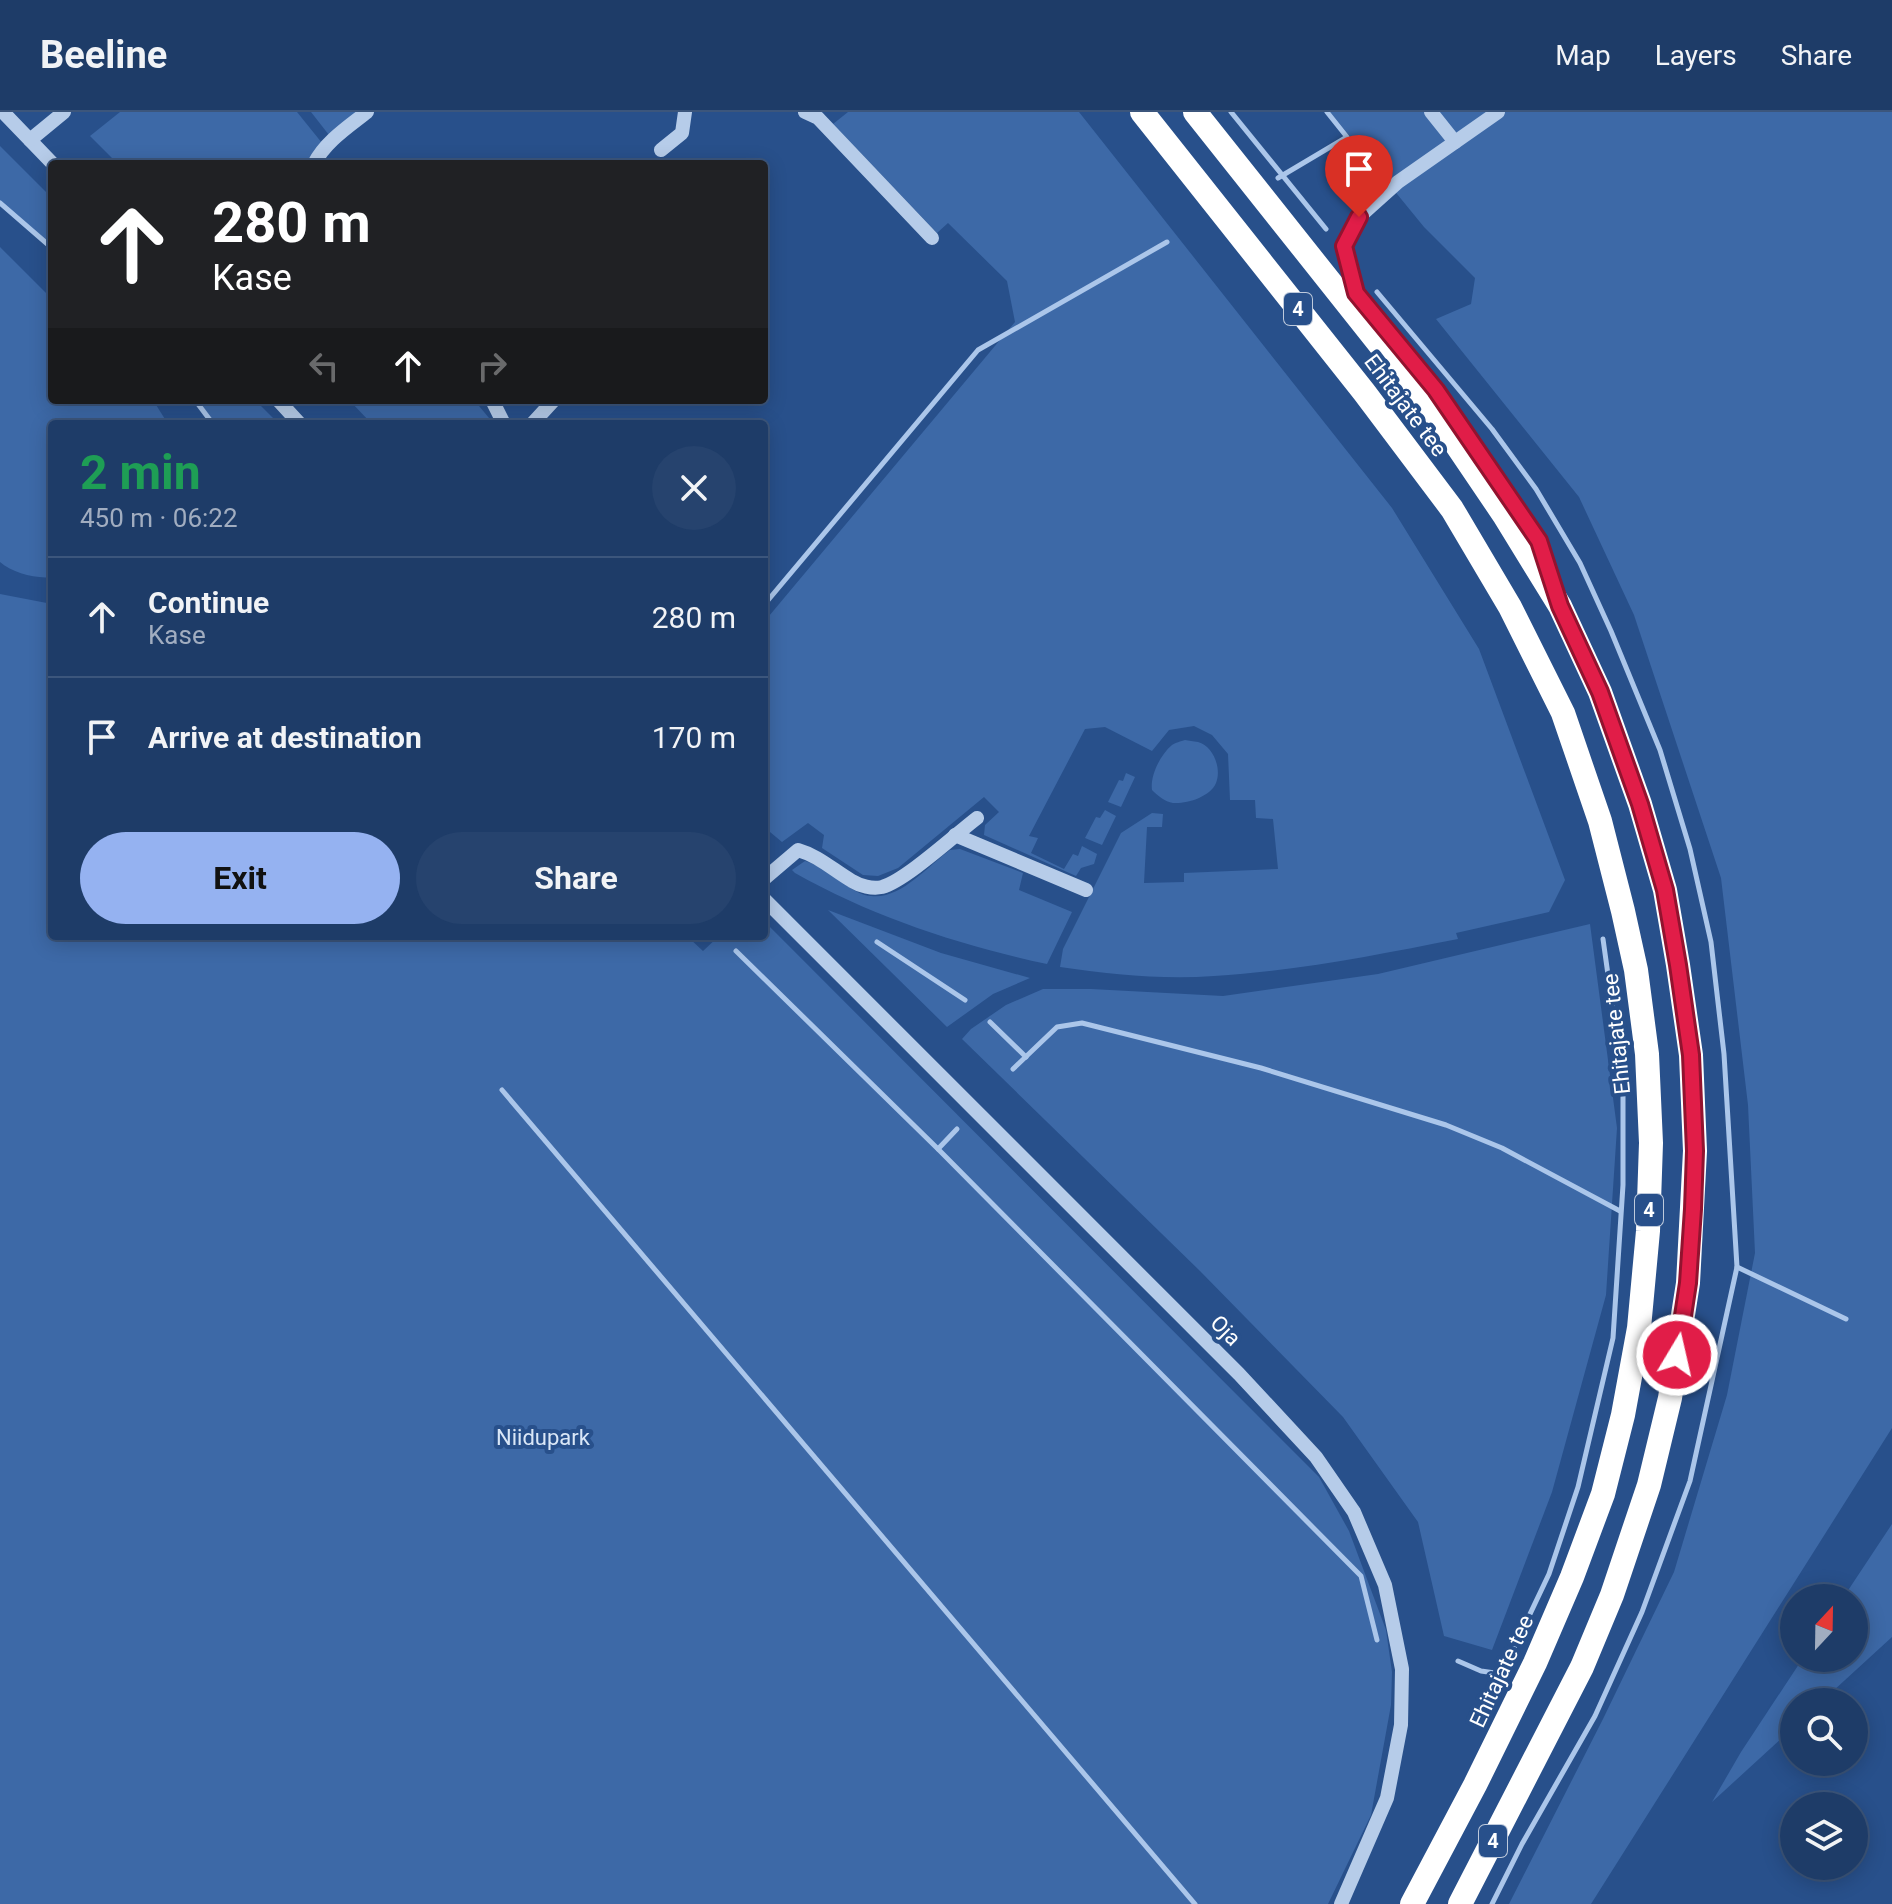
<!DOCTYPE html>
<meta charset="utf-8">
<style>
body{margin:0;font-family:Roboto,sans-serif;background:#26436e;color:#f1f3f6;height:100vh;display:flex;flex-direction:column;font-size:30px;white-space:nowrap}
*{box-sizing:border-box;margin:0}
p{font-size:26px;color:#a1adc0}
.icon{flex:none;width:44px;height:44px;fill:none;stroke:currentColor;stroke-width:2;stroke-linecap:round;stroke-linejoin:round}
.map{position:relative;flex:1;overflow:hidden}
.panel{position:absolute;left:48px;top:308px;width:720px;height:520px;display:flex;flex-direction:column;background:#1e3c68;border-radius:8px;box-shadow:0 4px 20px #0003,0 0 0 2px #3c567c}
.panel>*{flex:none}
.banner{position:absolute;left:48px;top:48px;width:720px;height:244px;border-radius:8px;box-shadow:0 4px 20px #0003,0 0 0 2px #3c567c;background:#202124;color:#fff;overflow:hidden}
.needle{width:52px;rotate:22deg}
.buttons{position:absolute;left:1780px;top:1472px;display:grid;gap:16px}
.buttons a{display:grid;place-items:center;width:88px;height:88px;border-radius:50%;background:#1e3c68;box-shadow:0 4px 20px #0003,0 0 0 2px #3c567c;font-size:40px}
.pin{position:absolute;display:grid;place-items:center;width:68px;height:68px;color:#fff;margin:-82px -34px;border-radius:50% 50% 50% 0;rotate:-45deg;box-shadow:0 0 8px #0007}
.pin .icon{rotate:45deg}
.me{position:absolute;width:88px;margin:-44px;rotate:9deg;stroke-linejoin:round;filter:drop-shadow(0 0 6px #0008)}
.turn{display:flex;align-items:center;gap:28px;height:168px;padding:0 32px;font-size:36px}
.turn .icon{width:104px;height:104px;stroke-width:2.5}
.turn b{display:block;font-size:56px;line-height:68px}
.lanes{display:flex;align-items:center;height:76px;padding:0 32px;background:#0003;justify-content:center;gap:40px;direction:ltr}
.lanes .off{opacity:.35}
.round{display:grid;place-items:center;flex:none;width:84px;height:84px;border-radius:42px;background:#26436e}
.summary{display:flex;align-items:center;justify-content:space-between;height:136px;padding:0 32px}
h1{font-size:48px;font-weight:700;line-height:60px;color:#1e9e55}
.primary-button{display:flex;gap:16px;margin-top:auto;padding:16px 32px}
.primary-button a{flex:1;height:92px;border-radius:48px;background:#95b2f1;color:#111;font-size:32px;font-weight:700;line-height:92px;text-align:center}
.primary-button a+a{background:#26436e;color:#f1f3f6}
ul{padding:0;list-style:none}
li{display:flex;align-items:center;gap:24px;height:120px;padding:0 32px;border-top:2px solid #3c567c}
li div{flex:1}
li b{display:block;font-size:30px}
li em{font-style:normal}
header{display:flex;align-items:center;gap:48px;box-sizing:border-box;height:112px;padding:0 40px;background:#1e3c68;border-bottom:2px solid #3c567c}
header strong{font-size:38px}
nav{display:flex;gap:44px;margin-inline-start:auto;font-size:28px}
.map>svg:first-child{display:block}
.green{fill:#3d69a7}
.lines{fill:none;stroke-linecap:round;stroke-linejoin:round}
.stream{stroke:#abc6ea;stroke-width:5}
.minor{stroke:#b6cce9;stroke-width:14}
.highway{stroke:#fff;stroke-width:24}
.route-casing{stroke:#92132f;stroke-width:20}
.route{stroke:#e11d48;stroke-width:14}
.labels{text-anchor:middle;stroke-width:8;stroke-linejoin:round;paint-order:stroke}
.shield{fill:#28508b;stroke:#becadc;stroke-width:2}
.shield-label{font-size:20px;font-weight:bold;fill:#fff}
.street-label{font-size:22px;fill:#fff;stroke:#28508b}
.park-label{font-size:22px;fill:#dae7f7;stroke:#28508b}
</style>
<header>
<strong>Beeline</strong>
<nav><a>Map</a><a>Layers</a><a>Share</a></nav>
</header>
<div class="map">
<svg width="1892" height="1792" viewBox="0 0 1892 1792">
<rect width="100%" height="100%" fill="#28508b"/>
<g class="green">
<polygon points="120,0 297,0 322,31 307,52 118,52 90,24"/>
<polygon points="311,0 358,0 329,23"/>
<path d="M848 0H1079L1392 396 1479 537 1565 768 1549 800 1456 821 1458 827C1377 843 1296 859 1214 864 1162 868 1110 862 1060 855L1063 837 1121 721 1152 701 1163 702 1162 715H1147L1144 771 1184 770V761L1278 757 1273 707 1256 706 1255 688H1230L1228 642 1212 623 1194 614 1169 618 1152 639 1105 615 1085 617 1029 724 1038 726 1031 741 1064 757 1073 742 1078 744 1082 734 1097 742 1094 752 1081 756 1076 764 984 723 985 713 999 700 984 685 898 756 878 764 863 763 822 736 824 723 808 711 782 730 764 715V510L1015 210 1007 169 948 111 937 121 833 12Z"/>
<polygon points="1330,0 1892,0 1892,1316 1591,1792 1509,1792 1603,1607 1674,1460 1727,1283 1755,1141 1748,993 1721,766 1634,503 1579,385 1436,207 1471,192 1475,166 1424,115"/>
<polygon points="0,34 52,86 52,136 0,91"/>
<path d="M0 135 52 187V288H153L168 312H52V465C35 467 13 461 0 450Z"/>
<polygon points="195,288 255,288 279,312 213,312"/>
<polygon points="349,288 474,288 494,312 372,312"/>
<polygon points="0,482 52,492 52,824 690,824 689,826 703,839 719,824 764,824 764,809 1319,1365 1349,1419 1386,1518 1392,1560 1391,1593 1371,1703 1328,1792 0,1792"/>
<path d="M1185 628C1189 629 1193 629 1198 630 1213 634 1222 656 1216 671 1210 685 1187 692 1173 691 1165 690 1157 683 1152 678 1150 664 1160 643 1172 633 1175 631 1181 629 1185 628Z"/>
<polygon points="1126,661 1135,665 1121,695 1108,690 1119,668 1123,669"/>
<polygon points="1105,698 1116,704 1102,733 1085,726 1096,705 1100,706"/>
<path d="M960 737 1023 761 1019 778 1072 800 1047 852C959 833 873 805 795 761L792 758 805 749C821 754 830 762 843 771 850 776 862 784 871 784 900 788 928 754 950 738Z"/>
<polygon points="828,798 941,841 1030,866 993,882 947,915"/>
<polygon points="1590,812 1617,1016 1606,1183 1552,1380 1492,1538 1444,1524 1418,1410 1343,1305 1200,1159 962,927 971,917 1006,893 1043,877 1091,877 1223,884 1378,862"/>
<polygon points="1892,1412 1892,1525 1821,1590 1794,1590 1794,1615 1712,1690 1741,1640 1803,1546 1854,1546 1854,1486 1843,1486"/>
</g>
<g class="lines">
<g class="stream">
<polyline points="1231,0 1326,117"/>
<polyline points="1278,66 1347,25 1327,0"/>
<polyline points="0,91 52,136"/>
<polyline points="1377,180 1492,317 1536,377 1580,451 1611,519 1660,638 1690,737 1711,830 1724,942 1737,1155 1690,1369 1642,1500 1595,1604 1522,1732 1492,1792"/>
<polyline points="195,288 213,312"/>
<polyline points="764,493 978,238 1167,130"/>
<polyline points="877,830 965,888"/>
<polyline points="736,839 938,1037 1361,1464 1377,1528"/>
<polyline points="990,910 1026,945"/>
<polyline points="1013,957 1057,915 1082,911 1261,956 1446,1013 1502,1036 1620,1099"/>
<polyline points="502,978 1195,1792"/>
<polyline points="938,1037 957,1017"/>
<polyline points="1737,1155 1846,1207"/>
<polyline points="1458,1549 1481,1559 1502,1562"/>
<polyline points="1493,1580 1549,1462 1578,1375 1613,1226 1623,1073 1623,970 1603,827"/>
</g>
<g class="minor">
<polyline points="3,0 53,52"/>
<polyline points="805,0 818,6 932,126"/>
<polyline points="1431,0 1455,30"/>
<polyline points="1498,0 1398,70 1359,105 1344,134 1356,181 1436,278 1539,429 1550,463"/>
<polyline points="30,28 64,0"/>
<polyline points="661,38 682,21 685,0"/>
<path d="M314 52C325 30 348 15 367 0"/>
<polyline points="278,288 300,312"/>
<polyline points="492,288 504,312"/>
<polyline points="532,312 554,288"/>
<polyline points="955,723 1086,778"/>
<path d="M764 767 798 738C819 744 833 758 852 769 860 774 872 777 882 775 905 769 956 722 977 706"/>
<polyline points="764,787 1239,1262 1316,1345 1354,1400 1385,1473 1402,1557 1401,1613 1387,1686 1341,1792"/>
</g>
<g class="highway">
<polyline points="1142,0 1364,280 1452,397 1510,495 1563,601 1600,709 1623,799 1636,858 1647,942 1651,1031 1648,1119 1639,1216 1623,1303 1603,1382 1572,1465 1535,1551 1475,1673 1412,1792"/>
<polyline points="1195,0 1439,307 1504,403 1560,494 1600,580 1640,692 1665,778 1678,853 1691,943 1695,1039 1688,1171 1670,1286 1649,1373 1612,1483 1582,1555 1460,1792"/>
</g>
</g>
<g class="lines">
<defs>
<polyline id="route" points="1359,105 1344,134 1356,181 1436,278 1539,429 1560,494 1600,580 1640,692 1665,778 1678,853 1691,943 1695,1039 1693,1097 1688,1171 1677,1243"/>
</defs>
<use href="#route" class="route-casing"/>
<use href="#route" class="route"/>
</g>
<g class="labels">
<g class="shield">
<rect x="1284" y="181" width="28" height="32" rx="6"/>
<rect x="1635" y="1082" width="28" height="32" rx="6"/>
<rect x="1479" y="1713" width="28" height="32" rx="6"/>
</g>
<g class="shield-label">
<text x="1298" y="204">4</text>
<text x="1649" y="1105">4</text>
<text x="1493" y="1736">4</text>
</g>
<g class="street-label">
<text transform="translate(1406 293) rotate(53)" y="8">Ehitajate tee</text>
<text transform="translate(1616 922) rotate(-96)" y="8">Ehitajate tee</text>
<text transform="translate(1226 1218) rotate(45)" y="8">Oja</text>
<text transform="translate(1501 1559) rotate(-65)" y="8">Ehitajate tee</text>
</g>
<g class="park-label">
<text x="543" y="1333">Niidupark</text>
</g>
</g>
</svg>
<div class="buttons">
<a><svg class="needle" viewBox="-14 -14 28 28"><path d="M0-13l5 13h-10z" fill="#e53935"/><path d="M0 13l5-13h-10z" fill="#a1adc0"/></svg></a>
<a><svg class="icon" aria-label="search" viewBox="0 0 24 24"><circle cx="10" cy="10" r="6"/><path d="M15 15l6 6"/></svg></a>
<a><svg class="icon" aria-label="layers" viewBox="0 0 24 24"><path d="M12 4l9 5-9 5-9-5zM3 14l9 5 9-5"/></svg></a>
</div>
<div class="pin" style="left:1359px;top:105px;background:#d93025"><svg class="icon" aria-label="arrive" viewBox="0 0 24 24"><path d="M6 21V4h12l-3 4 3 4H6"/></svg></div>
<svg class="me" style="left:1677px;top:1243px" viewBox="-20 -20 40 40"><circle r="17" fill="#e11d48" stroke="#fff" stroke-width="3"/><path d="M0-11L8 9 0 5-8 9z" fill="#fff"/></svg>
<div class="banner">
<div class="turn"><svg class="icon" aria-label="ahead" viewBox="0 0 24 24"><path d="M12 20V5M6 11l6-6 6 6"/></svg><div><b>280 m</b>Kase</div></div>
<div class="lanes"><svg class="icon off" aria-label="left" viewBox="0 0 24 24"><path d="M17 20v-9H6M10 6l-5 5 5 5"/></svg><svg class="icon" aria-label="ahead" viewBox="0 0 24 24"><path d="M12 20V5M6 11l6-6 6 6"/></svg><svg class="icon off" aria-label="right" viewBox="0 0 24 24"><path d="M7 20v-9h11M14 6l5 5-5 5"/></svg></div>
</div>
<section class="panel">
<div class="summary"><div><h1>2 min</h1><p>450 m · 06:22</p></div><a class="round"><svg class="icon" aria-label="close" viewBox="0 0 24 24"><path d="M6 6l12 12M18 6L6 18"/></svg></a></div>
<ul>
<li><svg class="icon" aria-label="ahead" viewBox="0 0 24 24"><path d="M12 20V5M6 11l6-6 6 6"/></svg><div><b>Continue</b><p>Kase</p></div><em>280 m</em></li>
<li><svg class="icon" aria-label="arrive" viewBox="0 0 24 24"><path d="M6 21V4h12l-3 4 3 4H6"/></svg><div><b>Arrive at destination</b></div><em>170 m</em></li>
</ul>
<div class="primary-button"><a>Exit</a><a>Share</a></div>
</section>
</div>
